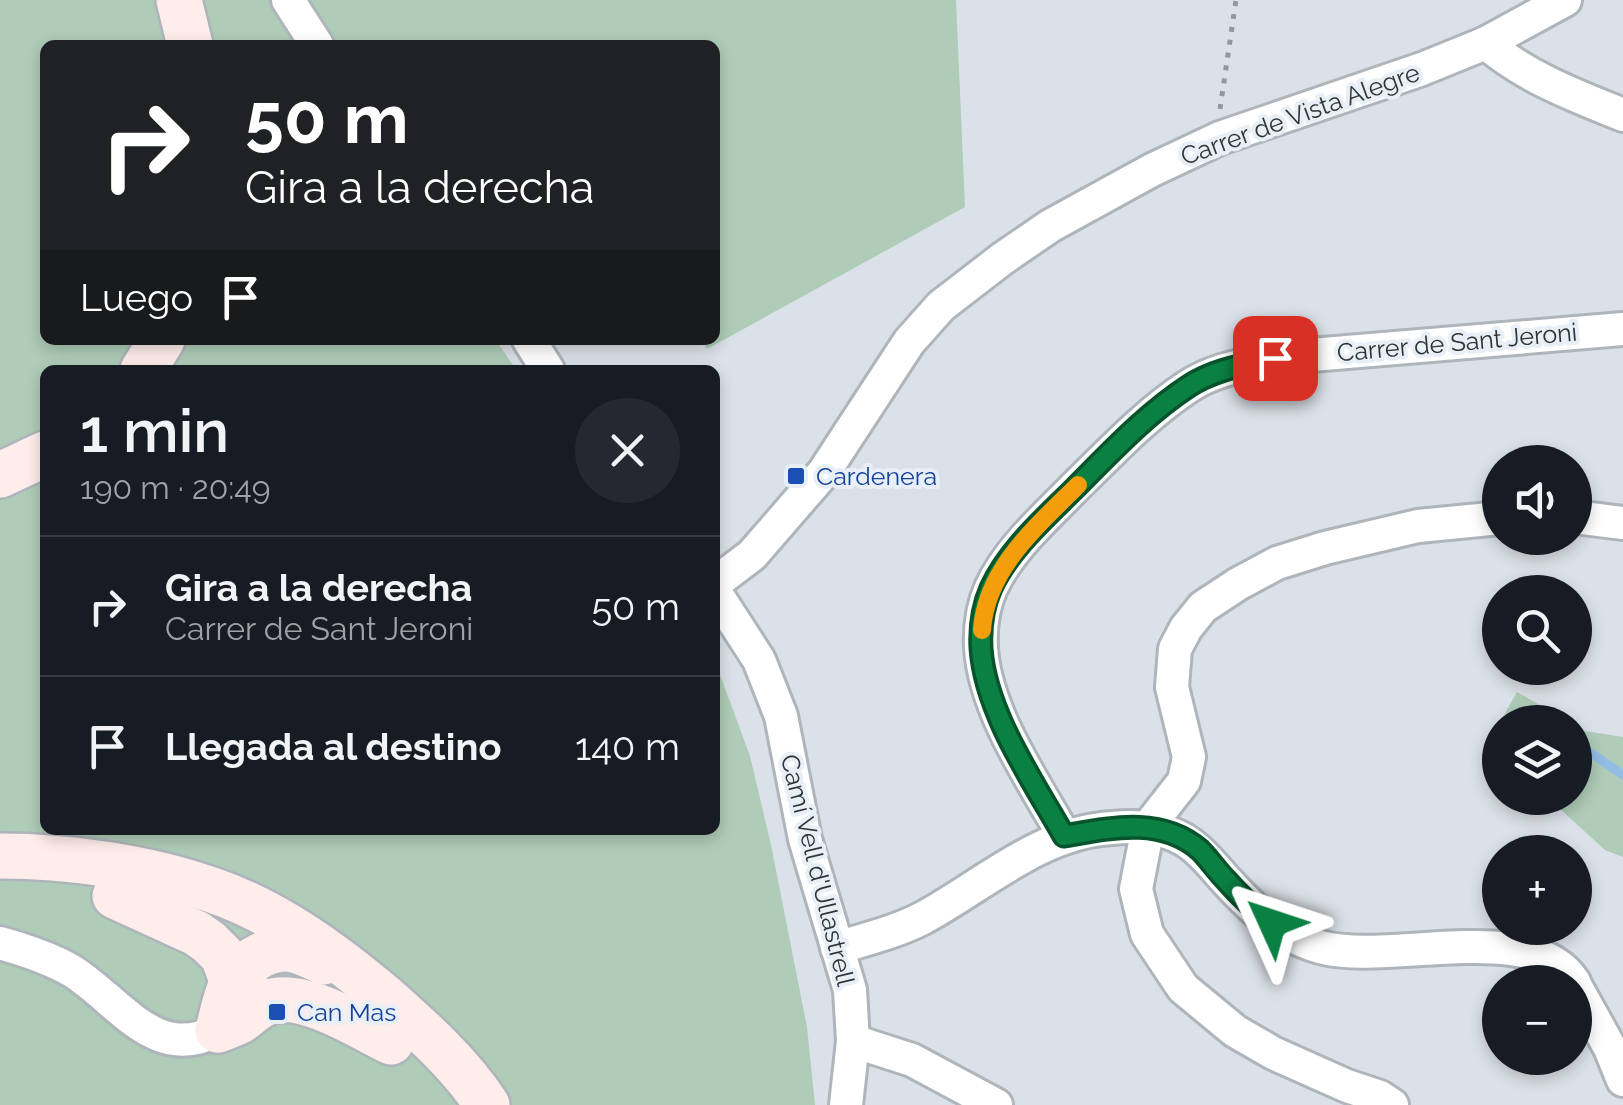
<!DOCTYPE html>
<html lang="es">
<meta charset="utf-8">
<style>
body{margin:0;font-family:Raleway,sans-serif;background:#242831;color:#f1f3f6;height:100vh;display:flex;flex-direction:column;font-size:38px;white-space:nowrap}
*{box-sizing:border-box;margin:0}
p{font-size:32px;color:#9ea1a6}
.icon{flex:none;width:55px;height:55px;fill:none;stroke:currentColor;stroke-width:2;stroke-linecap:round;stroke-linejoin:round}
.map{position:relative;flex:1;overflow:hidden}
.side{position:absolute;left:40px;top:365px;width:680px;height:470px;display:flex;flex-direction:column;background:#171b24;border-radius:15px;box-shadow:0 5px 15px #0003}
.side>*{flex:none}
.hud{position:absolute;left:40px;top:40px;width:680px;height:305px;border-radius:15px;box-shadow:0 5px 15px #0003;background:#202124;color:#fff;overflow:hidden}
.buttons{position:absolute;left:1482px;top:445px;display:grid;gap:20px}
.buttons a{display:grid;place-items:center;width:110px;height:110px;border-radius:50%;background:#171b24;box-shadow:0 5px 15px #0003;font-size:50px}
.pin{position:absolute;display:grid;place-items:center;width:85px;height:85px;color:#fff;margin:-42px;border-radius:20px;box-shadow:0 5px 15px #0006}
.me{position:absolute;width:110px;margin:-55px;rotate:312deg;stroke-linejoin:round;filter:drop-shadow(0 0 8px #0008)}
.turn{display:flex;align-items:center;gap:35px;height:210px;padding:0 40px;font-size:45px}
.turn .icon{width:130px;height:130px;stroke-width:2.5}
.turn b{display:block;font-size:70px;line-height:85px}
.then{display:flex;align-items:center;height:95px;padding:0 40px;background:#0003;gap:20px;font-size:38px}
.round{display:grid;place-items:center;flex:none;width:105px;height:105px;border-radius:52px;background:#242831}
.headline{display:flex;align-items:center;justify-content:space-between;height:170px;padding:0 40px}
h1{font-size:60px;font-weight:600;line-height:75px}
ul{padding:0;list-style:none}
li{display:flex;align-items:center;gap:30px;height:140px;padding:0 40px;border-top:2px solid #363941}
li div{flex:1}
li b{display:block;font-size:38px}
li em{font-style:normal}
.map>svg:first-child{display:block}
.green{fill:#aeccb7}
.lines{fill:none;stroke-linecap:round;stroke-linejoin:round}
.stream{stroke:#93bde3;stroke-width:9}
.street-casing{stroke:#aeb5bb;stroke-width:38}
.secondary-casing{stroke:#aeb5bb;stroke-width:50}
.path{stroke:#93989d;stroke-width:5;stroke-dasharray:5 8;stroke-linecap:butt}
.street{stroke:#fff;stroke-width:32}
.secondary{stroke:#feedea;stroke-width:45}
.route-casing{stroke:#07532c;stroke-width:25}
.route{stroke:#0b8043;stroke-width:18}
.slow{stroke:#f59e0b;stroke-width:18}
.transit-dot{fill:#1a4fb4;stroke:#e8eff6;stroke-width:4}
.labels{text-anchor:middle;stroke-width:8;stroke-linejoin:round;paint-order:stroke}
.street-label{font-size:25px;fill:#313437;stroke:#e8eff6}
.transit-label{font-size:25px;fill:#164399;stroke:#e8eff6;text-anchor:start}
</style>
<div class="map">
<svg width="1623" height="1105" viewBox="0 0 1623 1105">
<rect width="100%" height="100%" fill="#dbe1e8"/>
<g class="green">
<polygon points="0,0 956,0 965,207 707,349 702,340 715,340 715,45 45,45 45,340 496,340 516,370 45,370 45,830 715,830 715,661 750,756 771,845 807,1027 815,1105 0,1105"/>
<polygon points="1517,692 1570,722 1500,722"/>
<polygon points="1575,725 1585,731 1623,737 1623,857 1605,850 1548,798 1575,798"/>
</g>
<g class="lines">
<g class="stream">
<polyline points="1539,716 1548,722"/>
<polyline points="1575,742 1623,775"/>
</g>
<defs>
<g id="street">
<polyline points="288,0 317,45"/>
<path d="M1486 43C1525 77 1576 96 1623 115"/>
<polyline points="529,340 548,370"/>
<polyline points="1575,517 1623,523"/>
<polyline points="715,583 752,555 824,472 909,342 941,306 1002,259 1050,226 1152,170 1220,138 1422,69 1486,43 1565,0"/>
<polyline points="715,592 759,660 781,716 805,839 850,990 853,1041 846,1105"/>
<path d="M1064 836C1033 780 985 712 981 648 980 629 983 606 991 588 1009 549 1045 518 1074 488 1110 453 1146 414 1189 386 1215 369 1245 365 1275 358L1623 329"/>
<path d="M0 943C25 950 50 958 72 971 120 1001 155 1064 218 1030"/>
<path d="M837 948C866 939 896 932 923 918 984 885 1040 832 1112 828 1132 826 1153 826 1172 834 1194 842 1208 860 1223 877 1251 908 1280 936 1320 947 1388 966 1533 917 1574 982"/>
<polyline points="1575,985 1610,1048 1623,1080"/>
<polyline points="853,1041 912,1060 996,1105"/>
<polyline points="1392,1105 1380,1097 1347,1086 1273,1053 1235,1031 1183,988 1147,934 1136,889 1148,827 1184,781 1189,757 1172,687 1175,649 1186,628 1203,607 1238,584 1277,563 1325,548 1418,526 1500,518"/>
</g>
<g id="secondary">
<polyline points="179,0 190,45"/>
<polyline points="143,370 162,340"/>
<polyline points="0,475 45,454"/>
<path d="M0 856C68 856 148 867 212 890 277 912 335 955 387 999 423 1031 461 1065 487 1105"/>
<polyline points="115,896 196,933 209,942 223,956 232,981 254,997"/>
<path d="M218 1030C222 1015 225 997 232 983 240 965 265 949 285 949 298 949 313 957 324 962"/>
<path d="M218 1030C225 1027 233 1025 240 1021 249 1015 256 1007 266 1003 301 988 360 1027 391 1042"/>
</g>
</defs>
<use href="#street" class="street-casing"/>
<use href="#secondary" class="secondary-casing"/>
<polyline class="path" points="1220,109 1236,0"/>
<use href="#street" class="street"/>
<use href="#secondary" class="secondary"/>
</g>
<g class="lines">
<defs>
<path id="route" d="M1272 923C1255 910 1240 896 1226 880 1217 871 1209 859 1200 850 1161 816 1110 828 1064 836 1033 781 985 712 981 648 980 629 983 606 991 588 1009 549 1045 518 1074 489 1110 453 1146 414 1189 386 1215 369 1245 365 1275 358"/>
</defs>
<use href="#route" class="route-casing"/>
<use href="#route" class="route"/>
<path class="slow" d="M982 630C986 569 1037 526 1078 485"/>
</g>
<g class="transit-dot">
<rect x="786" y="466" width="20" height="20" rx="5"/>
<rect x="267" y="1002" width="20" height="20" rx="5"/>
</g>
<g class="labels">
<g class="street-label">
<text transform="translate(1300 114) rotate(-20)" y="9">Carrer de Vista Alegre</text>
<text transform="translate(1457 342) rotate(-5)" y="9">Carrer de Sant Jeroni</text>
<text transform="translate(818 870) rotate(76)" y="9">Camí Vell d'Ullastrell</text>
</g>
<g class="transit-label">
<text x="816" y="485">Cardenera</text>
<text x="297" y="1021">Can Mas</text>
</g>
</g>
</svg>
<div class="buttons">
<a><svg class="icon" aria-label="sound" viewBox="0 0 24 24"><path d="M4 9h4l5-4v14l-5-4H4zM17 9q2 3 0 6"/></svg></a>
<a><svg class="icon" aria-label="search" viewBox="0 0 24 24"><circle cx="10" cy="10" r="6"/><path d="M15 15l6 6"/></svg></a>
<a><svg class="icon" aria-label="layers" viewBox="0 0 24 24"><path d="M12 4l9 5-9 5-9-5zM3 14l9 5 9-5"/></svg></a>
<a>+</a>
<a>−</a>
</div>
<div class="pin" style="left:1275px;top:358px;background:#d93025"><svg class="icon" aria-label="arrive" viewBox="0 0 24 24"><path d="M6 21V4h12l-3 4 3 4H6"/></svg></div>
<svg class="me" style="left:1272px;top:923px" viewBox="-20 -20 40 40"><path d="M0-17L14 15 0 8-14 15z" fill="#0b8043" stroke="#fff" stroke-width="4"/></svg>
<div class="hud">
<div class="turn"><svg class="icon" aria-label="right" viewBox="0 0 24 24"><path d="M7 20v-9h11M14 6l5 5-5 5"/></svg><div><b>50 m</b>Gira a la derecha</div></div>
<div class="then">Luego<svg class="icon" aria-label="arrive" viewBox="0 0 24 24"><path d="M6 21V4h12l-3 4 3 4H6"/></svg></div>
</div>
<section class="side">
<div class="headline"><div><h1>1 min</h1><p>190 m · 20:49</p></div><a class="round"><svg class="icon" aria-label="close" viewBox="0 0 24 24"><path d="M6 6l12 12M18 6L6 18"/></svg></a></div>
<ul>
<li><svg class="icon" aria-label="right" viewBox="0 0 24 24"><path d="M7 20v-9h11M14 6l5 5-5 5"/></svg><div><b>Gira a la derecha</b><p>Carrer de Sant Jeroni</p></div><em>50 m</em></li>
<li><svg class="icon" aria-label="arrive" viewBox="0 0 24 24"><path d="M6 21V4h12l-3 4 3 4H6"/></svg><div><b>Llegada al destino</b></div><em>140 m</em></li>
</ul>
</section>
</div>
